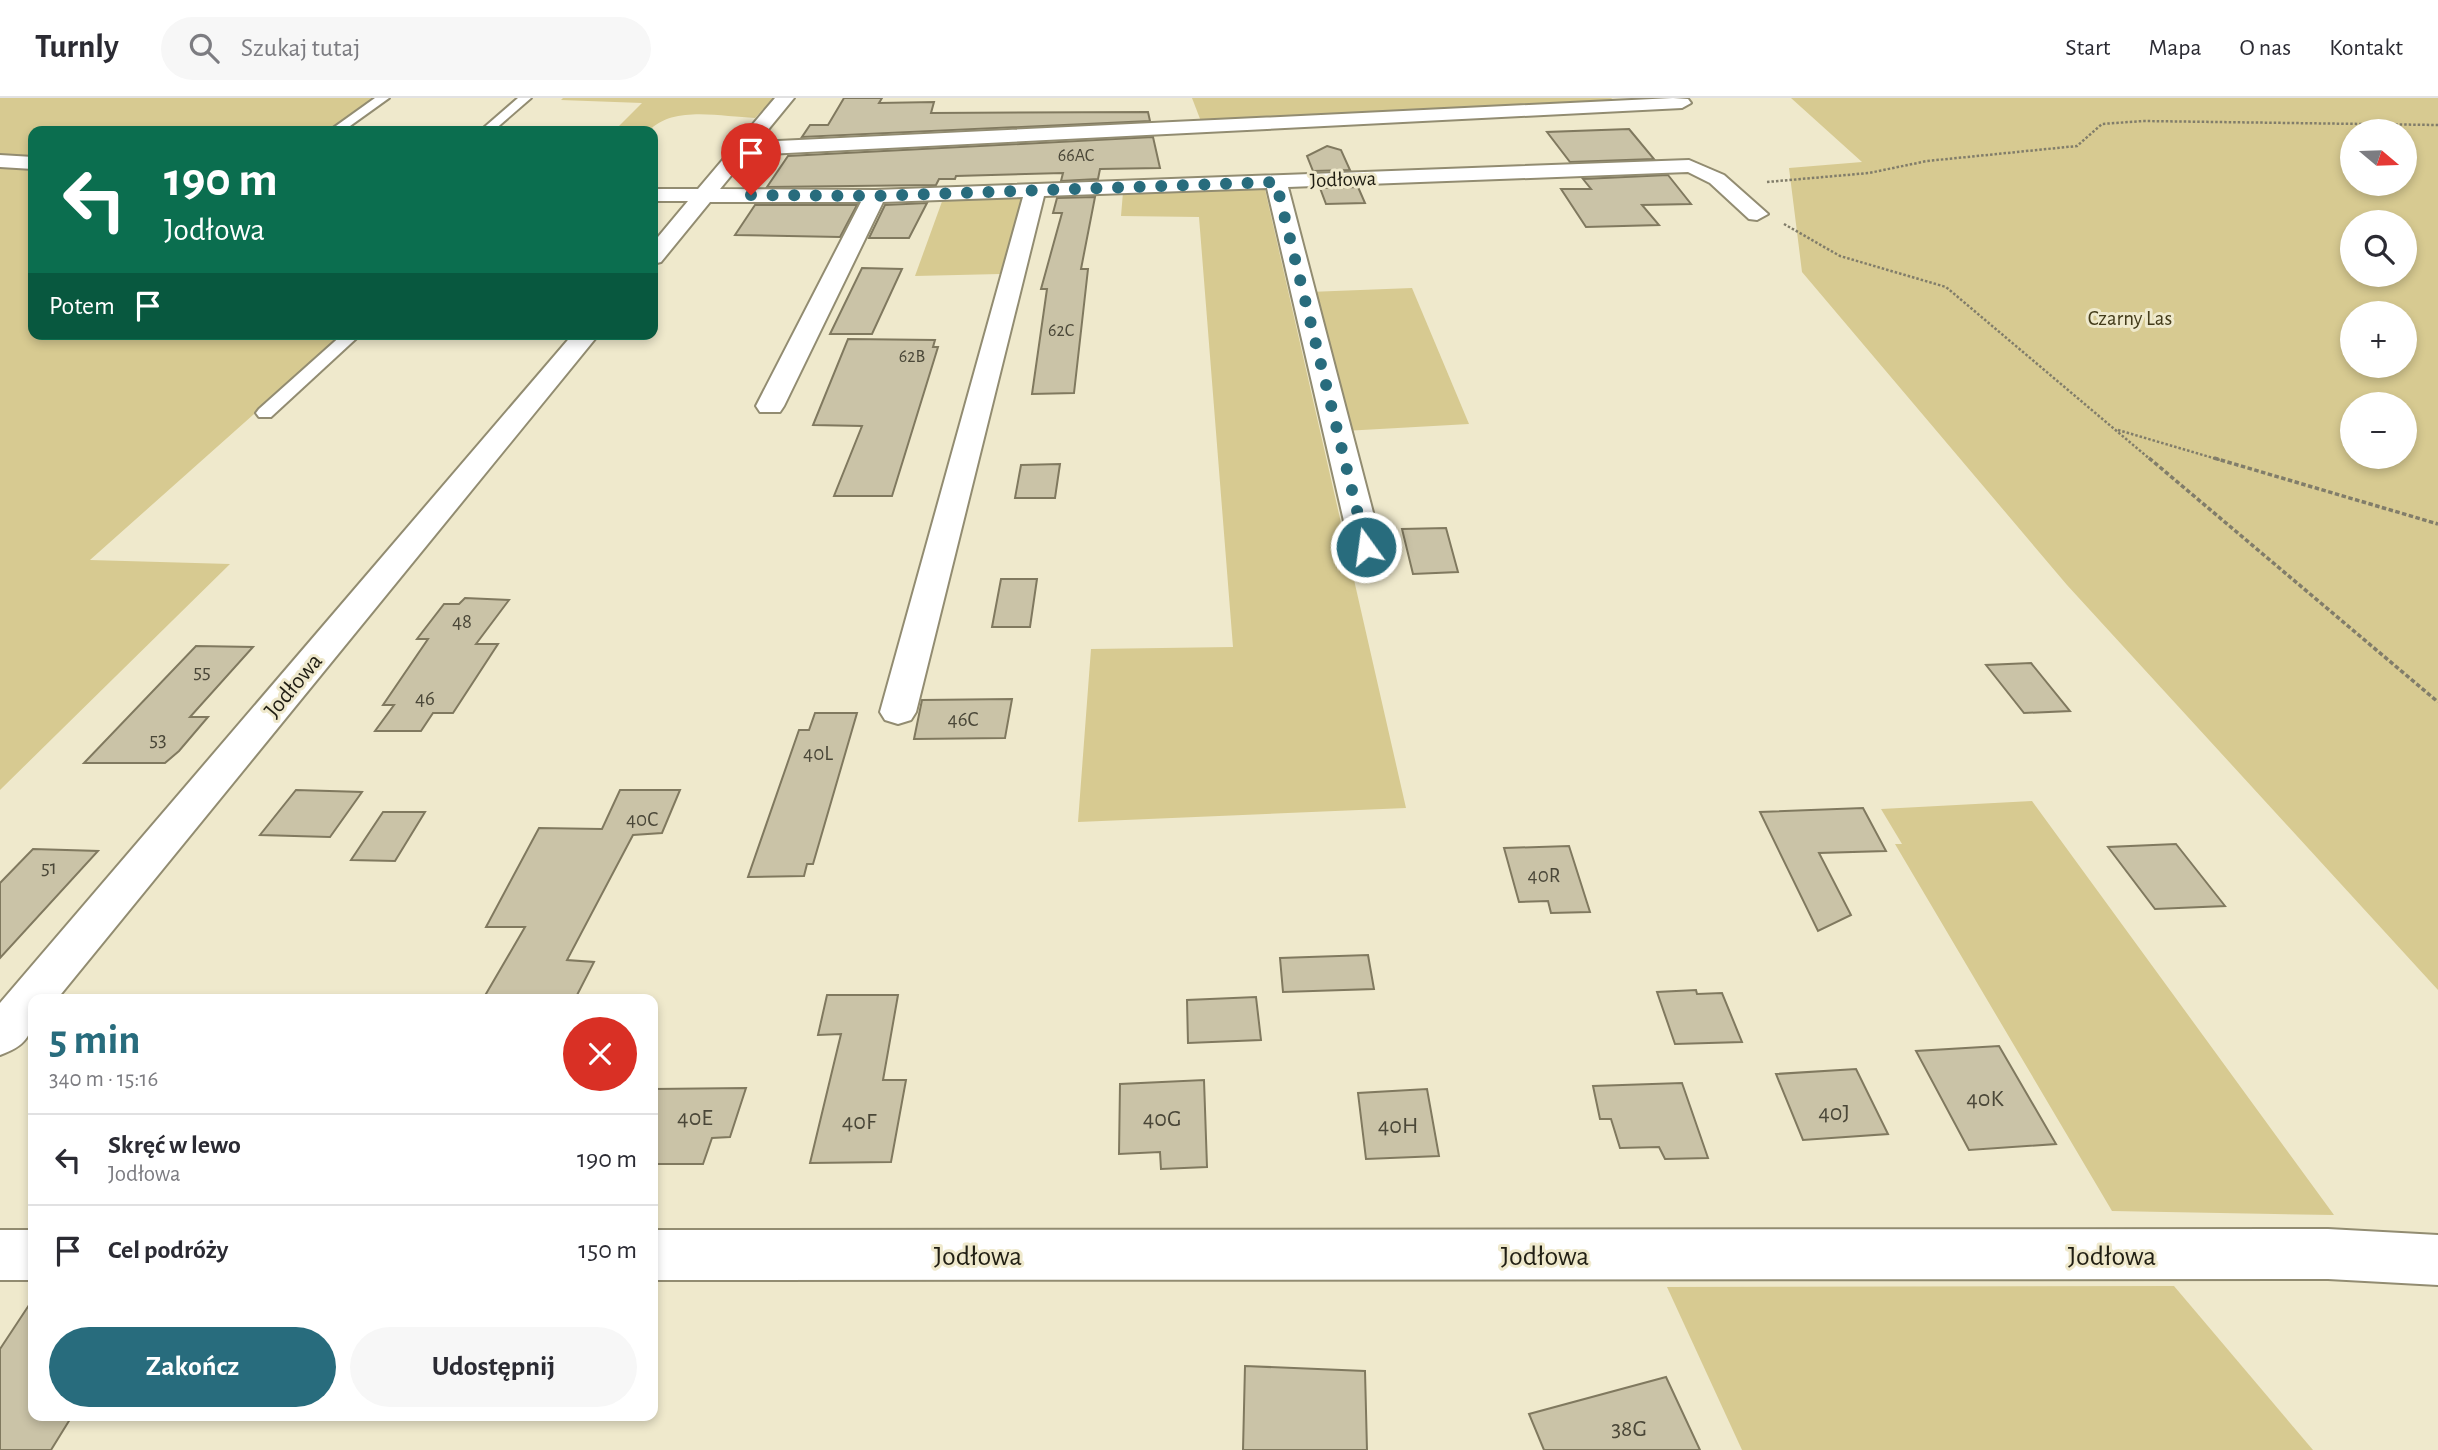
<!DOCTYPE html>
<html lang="pl">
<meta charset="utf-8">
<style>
body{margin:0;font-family:"Alegreya Sans",sans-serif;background:#f7f7f7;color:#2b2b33;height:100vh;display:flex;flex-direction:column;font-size:26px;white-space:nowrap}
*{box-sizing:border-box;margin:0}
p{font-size:23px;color:#7c7c81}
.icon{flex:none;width:38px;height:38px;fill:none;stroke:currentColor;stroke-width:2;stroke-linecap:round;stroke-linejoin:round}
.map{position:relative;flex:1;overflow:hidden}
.panel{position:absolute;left:28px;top:896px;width:630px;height:427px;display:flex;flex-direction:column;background:#fff;border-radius:14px;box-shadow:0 4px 10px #0003}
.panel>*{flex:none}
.hud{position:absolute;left:28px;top:28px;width:630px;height:214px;border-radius:14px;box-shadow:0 4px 10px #0003;background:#0b6e4f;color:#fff;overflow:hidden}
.needle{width:46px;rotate:109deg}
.tools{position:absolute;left:2340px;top:21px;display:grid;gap:14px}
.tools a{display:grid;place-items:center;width:77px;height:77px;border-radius:50%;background:#fff;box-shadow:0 4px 10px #0003;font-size:35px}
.pin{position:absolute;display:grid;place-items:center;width:60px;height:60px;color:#fff;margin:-72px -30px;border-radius:50% 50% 50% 0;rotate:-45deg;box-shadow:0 0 7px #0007}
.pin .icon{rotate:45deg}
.me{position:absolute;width:77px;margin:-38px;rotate:346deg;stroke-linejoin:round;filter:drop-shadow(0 0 5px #0008)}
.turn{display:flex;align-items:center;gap:24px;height:147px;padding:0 21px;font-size:32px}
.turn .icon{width:91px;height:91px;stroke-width:2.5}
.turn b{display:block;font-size:49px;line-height:60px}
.then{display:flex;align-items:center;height:66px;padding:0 21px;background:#0003;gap:14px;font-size:26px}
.round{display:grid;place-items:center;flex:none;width:74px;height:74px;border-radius:37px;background:#f7f7f7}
.head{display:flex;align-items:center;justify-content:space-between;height:119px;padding:0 21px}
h1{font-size:42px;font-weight:600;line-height:52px;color:#286c7d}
.primary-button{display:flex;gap:14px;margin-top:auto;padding:14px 21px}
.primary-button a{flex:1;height:80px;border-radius:42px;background:#286c7d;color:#fff;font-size:28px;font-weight:600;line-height:80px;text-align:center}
.primary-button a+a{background:#f7f7f7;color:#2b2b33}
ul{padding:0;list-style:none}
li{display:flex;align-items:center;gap:21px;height:91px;padding:0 21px;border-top:2px solid #e1e1e2}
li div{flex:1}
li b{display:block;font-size:26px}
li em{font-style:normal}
header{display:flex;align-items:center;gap:42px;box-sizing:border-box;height:98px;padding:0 35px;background:#fff;border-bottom:2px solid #e1e1e2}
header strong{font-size:33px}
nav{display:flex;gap:38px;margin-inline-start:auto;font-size:24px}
.search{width:490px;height:63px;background:#f7f7f7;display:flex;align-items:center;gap:18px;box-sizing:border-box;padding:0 24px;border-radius:38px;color:#7c7c81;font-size:26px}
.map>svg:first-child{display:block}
.green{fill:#d7ca91;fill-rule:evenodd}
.building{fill:#cac3a7;stroke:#80795f;stroke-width:2}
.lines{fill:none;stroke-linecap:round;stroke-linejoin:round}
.lane-casing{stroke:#928c71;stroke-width:4}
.street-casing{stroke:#928c71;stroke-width:4}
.path-far1{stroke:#817d6a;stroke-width:2.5;stroke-dasharray:2.5 2;stroke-linecap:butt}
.path{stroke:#817d6a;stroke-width:3.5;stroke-dasharray:4.5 2.5;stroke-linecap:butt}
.lane{fill:#fff;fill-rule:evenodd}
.street{fill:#fff;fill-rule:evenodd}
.route{stroke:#286c7d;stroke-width:12;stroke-dasharray:0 21.6}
.labels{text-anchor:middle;stroke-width:6;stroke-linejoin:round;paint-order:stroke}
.far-number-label{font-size:18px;fill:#4a4738}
.far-street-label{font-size:21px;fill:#201e13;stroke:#efe9cc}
.far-park-label{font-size:21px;fill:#433b1a;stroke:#efe9cc}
.number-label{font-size:21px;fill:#4a4738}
.street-label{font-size:24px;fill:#201e13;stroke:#efe9cc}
.near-number-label{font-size:24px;fill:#4a4738}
.near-street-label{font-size:28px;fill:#201e13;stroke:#efe9cc}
</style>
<header>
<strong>Turnly</strong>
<div class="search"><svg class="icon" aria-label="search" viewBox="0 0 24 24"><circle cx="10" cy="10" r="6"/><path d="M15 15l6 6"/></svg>Szukaj tutaj</div>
<nav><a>Start</a><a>Mapa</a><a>O nas</a><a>Kontakt</a></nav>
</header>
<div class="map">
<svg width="2438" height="1352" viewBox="0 0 2438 1352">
<rect width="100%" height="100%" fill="#efe9cc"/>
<g class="green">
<polygon points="0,0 375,0 326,33 33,33 33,236 344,236 90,462 230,466 0,692"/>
<path d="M563 0H774L755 20C722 19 673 7 649 33H614L642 5 561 2Z"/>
<polygon points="1192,0 1611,0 1614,2 1202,26"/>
<path d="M1791 0H2438V892L2067 487 1802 174 1789 70 1862 64ZM2352 33H2404V86H2352ZM2352 124H2404V177H2352ZM2352 215H2404V268H2352ZM2352 306H2404V359H2352Z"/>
<polygon points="1264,87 1406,710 1078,724 1091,551 1233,549 1199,119 1121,118 1123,94"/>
<polygon points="1024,95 1000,176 915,178 944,98"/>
<polygon points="1412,190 1469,326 1344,333 1309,194"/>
<polygon points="2032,703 2334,1117 2112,1113 1895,746 1902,746 1881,711"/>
<polygon points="2174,1188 2313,1352 1742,1352 1667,1189"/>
</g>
<g class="building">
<polygon points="844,0 882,0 879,5 934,4 931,15 1148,14 1150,23 802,39 810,27 828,27"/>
<polygon points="1629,31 1654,61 1570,64 1547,34"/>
<polygon points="1153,39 1160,70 1100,71 1098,81 1061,83 1063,75 956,78 955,81 939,81 936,87 767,89 788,58"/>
<polygon points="1327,48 1341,52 1350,72 1313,73 1307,58"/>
<polygon points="1668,77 1691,106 1642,107 1659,127 1586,129 1561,91 1591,91 1583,81"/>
<polygon points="1358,89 1365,105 1326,106 1320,90"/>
<polygon points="1095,99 1081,171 1088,171 1074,295 1032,296 1047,191 1041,191 1062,115 1053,115 1057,100"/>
<polygon points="927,105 909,140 869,140 885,107"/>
<polygon points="755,107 857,107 840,139 735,137"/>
<polygon points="862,170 902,171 872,236 830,236"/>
<polygon points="848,241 935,242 933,249 938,249 892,398 834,398 862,328 813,327"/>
<polygon points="1060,366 1055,400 1015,400 1021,367"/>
<polygon points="1446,430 1458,474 1413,476 1402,431"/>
<polygon points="1001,481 1037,481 1030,529 992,529"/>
<polygon points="465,500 509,502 476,546 498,546 453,615 433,615 421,633 375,633 394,607 383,607 428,541 417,541 444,506 459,506"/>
<polygon points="196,548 253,549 190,619 208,619 179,653 165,665 84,665"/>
<polygon points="2031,565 2070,613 2024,615 1986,567"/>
<polygon points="1012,601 1005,640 914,641 922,602"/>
<polygon points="815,615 857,615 813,766 807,766 804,778 748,779 799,632 809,632"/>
<polygon points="296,692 362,694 330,739 260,737"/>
<polygon points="620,692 680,692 662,735 633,737 567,862 594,864 575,901 483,901 525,829 486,829 539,730 602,731"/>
<polygon points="1863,710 1886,753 1819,755 1851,817 1818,833 1760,714"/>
<polygon points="383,714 425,714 395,763 351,762"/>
<polygon points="2176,746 2225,808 2155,811 2108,749"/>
<polygon points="1569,748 1590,814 1551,815 1548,803 1519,804 1504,750"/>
<polygon points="33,751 98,753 0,860 0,785"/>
<polygon points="1368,857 1374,891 1283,894 1280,860"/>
<polygon points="1696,892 1697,896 1722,895 1742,944 1675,946 1657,894"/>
<polygon points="827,897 898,897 883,982 906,982 891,1064 810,1065 841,936 818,937"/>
<polygon points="1256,899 1261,942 1188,945 1187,902"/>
<polygon points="1999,948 2056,1046 1969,1052 1916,953"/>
<polygon points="1856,971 1888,1036 1803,1042 1776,976"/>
<polygon points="1204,982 1207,1069 1161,1071 1160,1054 1119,1056 1120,986"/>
<polygon points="1682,985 1708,1060 1665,1061 1659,1049 1620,1050 1611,1021 1600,1021 1593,988"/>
<polygon points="746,990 730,1039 712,1040 703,1066 653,1066 653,991"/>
<polygon points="1427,991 1439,1058 1366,1061 1358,995"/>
<polygon points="33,1201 33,1318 72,1318 51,1352 0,1352 0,1251"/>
<polygon points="1245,1268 1365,1273 1367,1352 1243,1352"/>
<polygon points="1666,1279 1700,1352 1544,1352 1529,1316"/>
</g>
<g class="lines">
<defs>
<g id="lane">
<polygon points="375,0 389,0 343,33 329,33"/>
<polygon points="518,0 531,0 493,33 480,33"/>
<polygon points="343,236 361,236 271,319 259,319 256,315 259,311"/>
</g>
<g id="street">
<polygon points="775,0 794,0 758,44 1673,0 1688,1 1691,5 1682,10 748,57 720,91 875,92 1689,62 1724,77 1768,116 1757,122 1749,121 1710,85 1688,74 1288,89 1382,449 1377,456 1366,458 1355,456 1350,449 1267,90 1044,98 916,614 911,622 898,626 885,622 880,614 1023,99 883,104 784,308 780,314 760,314 756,308 861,104 710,104 661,164 653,166 653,145 688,103 653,103 653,91 698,91"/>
<polygon points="0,57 33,59 33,71 0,69"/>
<path d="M573 236H599L57 901H33C33 932 32 946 0 957V905Z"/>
<polygon points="2328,1131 2438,1137 2438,1187 2328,1181 653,1182 653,1132"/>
<rect x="0" y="1132" width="33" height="50"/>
</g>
</defs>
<use href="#lane" class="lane-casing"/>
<use href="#street" class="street-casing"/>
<g class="path-far1">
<polyline points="1767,84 1869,75 1927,63 2077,48 2102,26 2143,23 2438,27"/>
<polyline points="1784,126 1840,158 1946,189 2151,362"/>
<polyline points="2118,332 2220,362"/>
</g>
<g class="path">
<polyline points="2149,360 2438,604"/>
<polyline points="2214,360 2438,426"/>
</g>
<use href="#lane" class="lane"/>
<use href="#street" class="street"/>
</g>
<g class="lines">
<polyline class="route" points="751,97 875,98 1276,84 1366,449"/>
</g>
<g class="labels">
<g class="far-number-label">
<text x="1076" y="63">66AC</text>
<text x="1061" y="238">62C</text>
<text x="912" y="264">62B</text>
</g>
<g class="far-street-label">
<text transform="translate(1343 81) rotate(-2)" y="7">Jodłowa</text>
</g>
<g class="far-park-label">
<text x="2130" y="227">Czarny Las</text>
</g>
<g class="number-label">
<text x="462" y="530">48</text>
<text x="202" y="580">55</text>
<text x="425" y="607">46</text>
<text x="963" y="628">46C</text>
<text x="158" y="648">53</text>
<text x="818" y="662">40L</text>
<text x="642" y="728">40C</text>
<text x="49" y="776">51</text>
<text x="1544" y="784">40R</text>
</g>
<g class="street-label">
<text transform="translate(293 587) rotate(-50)" y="8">Jodłowa</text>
</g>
<g class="near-number-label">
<text x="1985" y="1008">40K</text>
<text x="1834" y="1022">40J</text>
<text x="695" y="1027">40E</text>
<text x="1162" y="1028">40G</text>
<text x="859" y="1031">40F</text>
<text x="1398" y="1035">40H</text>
<text x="1629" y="1338">38G</text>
</g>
<g class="near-street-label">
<text x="978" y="1167">Jodłowa</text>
<text x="1545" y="1167">Jodłowa</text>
<text x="2112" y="1167">Jodłowa</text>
</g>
</g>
</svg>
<div class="tools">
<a><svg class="needle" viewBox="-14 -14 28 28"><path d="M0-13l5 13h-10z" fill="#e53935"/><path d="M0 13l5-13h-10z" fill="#7c7c81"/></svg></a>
<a><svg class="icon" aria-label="search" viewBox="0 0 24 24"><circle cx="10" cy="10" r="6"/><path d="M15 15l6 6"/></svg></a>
<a>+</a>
<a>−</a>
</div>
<div class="pin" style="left:751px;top:97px;background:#d93025"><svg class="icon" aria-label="arrive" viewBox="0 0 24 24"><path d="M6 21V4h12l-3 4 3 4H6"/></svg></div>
<svg class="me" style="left:1366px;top:449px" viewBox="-20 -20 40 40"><circle r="17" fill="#286c7d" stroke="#fff" stroke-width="3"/><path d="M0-11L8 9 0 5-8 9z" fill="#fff"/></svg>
<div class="hud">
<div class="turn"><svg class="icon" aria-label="left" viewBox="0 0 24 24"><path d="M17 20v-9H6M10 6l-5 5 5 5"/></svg><div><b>190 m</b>Jodłowa</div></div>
<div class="then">Potem<svg class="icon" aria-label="arrive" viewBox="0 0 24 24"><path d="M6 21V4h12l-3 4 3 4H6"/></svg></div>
</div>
<section class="panel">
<div class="head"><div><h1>5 min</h1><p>340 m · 15:16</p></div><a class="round" style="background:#d93025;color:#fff"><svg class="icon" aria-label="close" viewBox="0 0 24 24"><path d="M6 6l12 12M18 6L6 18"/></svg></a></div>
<ul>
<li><svg class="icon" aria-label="left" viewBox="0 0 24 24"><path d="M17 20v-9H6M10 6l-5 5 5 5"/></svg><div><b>Skręć w lewo</b><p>Jodłowa</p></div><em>190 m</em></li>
<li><svg class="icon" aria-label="arrive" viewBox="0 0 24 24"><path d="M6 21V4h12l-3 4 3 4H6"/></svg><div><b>Cel podróży</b></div><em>150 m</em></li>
</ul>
<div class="primary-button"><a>Zakończ</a><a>Udostępnij</a></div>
</section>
</div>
